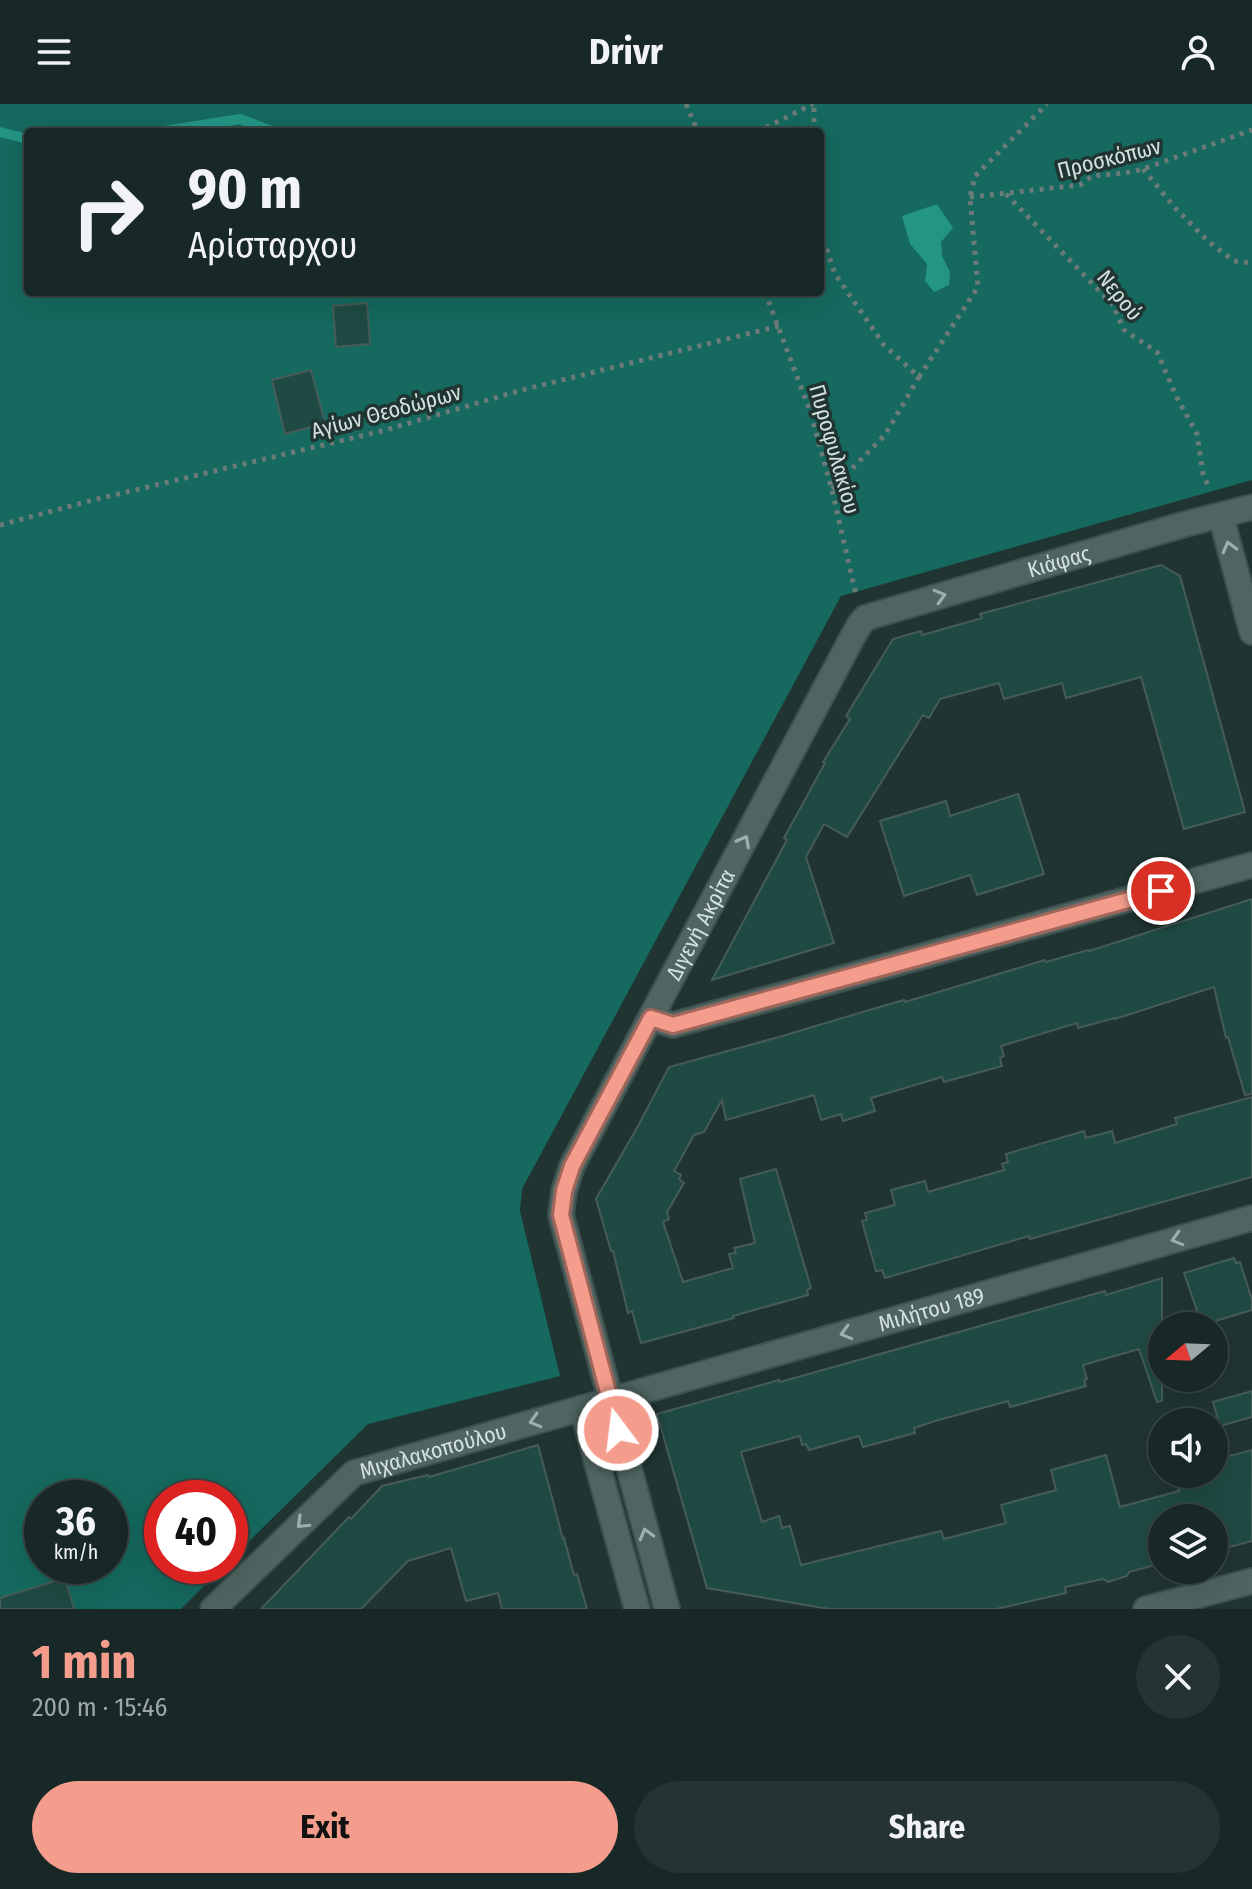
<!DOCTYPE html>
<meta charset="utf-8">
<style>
body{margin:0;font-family:"Fira Sans Condensed",sans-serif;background:#253432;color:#f1f3f6;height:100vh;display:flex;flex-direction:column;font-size:30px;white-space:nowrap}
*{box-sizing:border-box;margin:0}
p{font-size:26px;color:#9fa6a7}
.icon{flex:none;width:44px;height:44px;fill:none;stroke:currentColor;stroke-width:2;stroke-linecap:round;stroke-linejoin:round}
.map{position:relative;height:1505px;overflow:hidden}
.details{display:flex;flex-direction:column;background:#182826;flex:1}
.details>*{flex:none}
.hud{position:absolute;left:24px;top:24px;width:800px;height:168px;border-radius:8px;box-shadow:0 8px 32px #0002,0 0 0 2px #364443;background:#182826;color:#f1f3f6;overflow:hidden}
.needle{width:52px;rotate:251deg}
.buttons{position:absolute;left:1148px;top:1208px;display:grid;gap:16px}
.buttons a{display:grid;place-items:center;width:80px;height:80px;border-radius:50%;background:#182826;box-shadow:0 8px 32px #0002,0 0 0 2px #364443;font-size:40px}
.speed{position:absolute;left:24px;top:1376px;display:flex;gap:16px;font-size:40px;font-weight:700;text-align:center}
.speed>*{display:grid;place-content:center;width:104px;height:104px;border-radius:50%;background:#182826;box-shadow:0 8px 32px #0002,0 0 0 2px #364443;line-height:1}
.speed small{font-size:20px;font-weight:400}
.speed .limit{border:12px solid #d22;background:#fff;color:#111}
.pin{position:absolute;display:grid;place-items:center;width:68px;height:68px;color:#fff;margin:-34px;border:4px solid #fff;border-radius:50%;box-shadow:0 2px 8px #0007}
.me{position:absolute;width:88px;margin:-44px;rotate:345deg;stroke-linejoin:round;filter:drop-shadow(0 0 6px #0008)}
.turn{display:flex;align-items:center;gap:28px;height:168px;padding:0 32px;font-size:36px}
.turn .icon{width:104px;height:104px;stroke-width:2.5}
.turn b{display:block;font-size:56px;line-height:68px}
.round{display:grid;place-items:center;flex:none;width:84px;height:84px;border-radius:42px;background:#253432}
.summary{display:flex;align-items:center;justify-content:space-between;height:136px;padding:0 32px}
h1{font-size:48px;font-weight:700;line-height:60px;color:#f49d8c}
.button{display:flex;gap:16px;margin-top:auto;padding:16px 32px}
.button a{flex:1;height:92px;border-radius:48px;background:#f49d8c;color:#111;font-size:32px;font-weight:700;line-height:92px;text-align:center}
.button a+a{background:#253432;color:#f1f3f6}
header{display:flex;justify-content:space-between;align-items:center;height:104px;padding:0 32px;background:#182826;font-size:36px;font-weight:700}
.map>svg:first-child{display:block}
.green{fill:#15695e;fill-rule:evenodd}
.water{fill:#249485}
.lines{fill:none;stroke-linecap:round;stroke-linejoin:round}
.stream{stroke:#249485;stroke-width:10}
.building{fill:#1f4a43;stroke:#465c58;stroke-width:2}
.minor-casing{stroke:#3d504d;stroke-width:28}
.path{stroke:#6a7b78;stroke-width:5;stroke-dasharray:4 6;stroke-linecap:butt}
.minor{stroke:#4f6561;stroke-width:24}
.oneway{stroke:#9fafac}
.route-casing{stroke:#9f665b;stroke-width:20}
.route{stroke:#f49d8c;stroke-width:14}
.labels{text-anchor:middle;stroke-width:7;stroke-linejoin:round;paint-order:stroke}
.street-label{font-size:22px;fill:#d5e1de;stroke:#203532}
</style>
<header><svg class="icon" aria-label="menu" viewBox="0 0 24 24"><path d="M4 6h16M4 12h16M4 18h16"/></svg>Drivr<svg class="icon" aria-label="person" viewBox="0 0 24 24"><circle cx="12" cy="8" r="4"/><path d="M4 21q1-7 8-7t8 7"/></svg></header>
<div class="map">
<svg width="1252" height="1505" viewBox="0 0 1252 1505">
<rect width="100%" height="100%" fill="#203532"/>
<path class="green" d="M0 0H1252V376L841 492 522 1085 520 1107 560 1272 368 1320 230 1456V1394H162V1462H224L181 1505H0ZM28 28H820V188H28ZM42 1394H110V1462H42Z"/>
<polygon class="water" points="937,100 953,124 941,138 942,152 950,168 949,181 934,188 925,177 927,160 910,140 902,112"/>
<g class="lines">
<g class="stream">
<polyline points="0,28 28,35"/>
<polyline points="158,28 240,15 274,28"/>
</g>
</g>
<g class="building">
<polygon points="367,199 370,240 336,243 333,202"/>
<polygon points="311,266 325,319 285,330 272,276"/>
<polygon points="1161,461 1180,472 1245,708 1184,725 1141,573 1066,594 1062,579 1004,595 999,579 940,595 929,614 923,611 847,733 824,720 806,753 834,839 712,876 787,736 784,734 825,659 823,658 850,615 846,612 893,535 921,527 922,531 982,514 980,510"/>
<polygon points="1018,690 1044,770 977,791 970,771 904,792 880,717 946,697 950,712"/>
<polygon points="1252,795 1252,990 1245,991 1228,933 1226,934 1214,883 1115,915 1115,914 1078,924 1077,919 1001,942 1004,952 1000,954 1002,962 944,978 942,973 871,994 875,1007 843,1017 841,1010 821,1016 814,991 726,1016 722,996 704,1028 694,1031 674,1067 681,1071 679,1075 684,1079 667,1108 669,1115 663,1118 683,1178 733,1164 729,1150 736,1149 734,1144 755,1139 740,1075 776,1065 811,1184 807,1186 808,1191 733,1212 734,1214 641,1239 632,1207 628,1209 613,1147 611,1147 596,1095 638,1022 669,963 779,933 859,909 904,896 905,898 1045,856 1046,858 1088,846 1089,847"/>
<polygon points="1252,993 1252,1073 1030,1135 1029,1132 885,1174 882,1166 876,1167 862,1117 867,1116 865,1109 895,1101 891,1086 925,1077 928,1088 1004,1066 1002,1060 1008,1058 1006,1050 1084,1027 1086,1034 1112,1027 1115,1039 1177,1020 1175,1014"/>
<polygon points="1234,1154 1236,1159 1240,1158 1252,1196 1252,1206 1202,1221 1184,1169"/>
<polygon points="1162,1174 1162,1297 1157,1298 1139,1245 1083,1261 1087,1275 1084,1276 1086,1282 1010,1303 1008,1297 935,1317 914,1324 915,1329 863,1343 859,1332 809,1346 806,1340 802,1341 800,1332 741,1348 762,1418 779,1412 782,1424 790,1422 801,1461 941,1427 944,1435 1006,1419 1001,1401 1056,1386 1051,1366 1106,1351 1120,1403 1179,1387 1176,1375 1181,1374 1180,1370 1214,1370 1214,1356 1252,1346 1252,1437 1214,1447 1214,1414 1162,1414 1162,1459 1129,1468 1127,1472 1108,1478 1103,1475 1065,1483 1066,1489 996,1505 829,1505 707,1484 657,1310 779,1276 780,1278 1105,1187 1106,1191"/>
<polygon points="1252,1287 1252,1313 1220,1322 1213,1298"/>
<polygon points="538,1341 563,1435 564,1434 574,1471 577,1470 587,1505 502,1505 498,1489 466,1497 451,1444 408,1457 361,1505 261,1505 349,1413 351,1415 382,1382 428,1371 429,1373"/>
<polygon points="65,1474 74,1505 0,1505 0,1494"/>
</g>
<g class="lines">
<defs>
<g id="minor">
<polyline points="1221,412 1252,528"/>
<polyline points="651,914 673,921 1252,761"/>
<polyline points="582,1304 637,1505"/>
<path id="s1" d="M213 1505 354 1369 1252 1114"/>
<path id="s2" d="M667 1505 561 1111 564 1087 572 1062 852 534 860 520 865 514 1182 421 1252 403"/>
<polyline points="1146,1505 1252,1477"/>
</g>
</defs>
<use href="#minor" class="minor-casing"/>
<g class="path">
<polyline points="686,0 698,28"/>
<polyline points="757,28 813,0"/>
<polyline points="814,28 814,0"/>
<polyline points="1143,65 1176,105 1209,138 1234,157 1252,159"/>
<polyline points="1006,90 1113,201 1124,226 1157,248 1177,294 1197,330 1203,370 1210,386"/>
<polyline points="970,93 1080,81 1092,72 1125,69 1143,65 1252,26"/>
<polyline points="820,126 835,170 884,241 919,273 885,331 832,385"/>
<polyline points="765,188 810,307 832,386 856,491"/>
<polyline points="919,273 978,183 970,93 975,72 1047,0"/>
<polyline points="0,421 93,396 382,327 522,286 779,222"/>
</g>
<use href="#minor" class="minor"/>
</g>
<defs><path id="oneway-chevron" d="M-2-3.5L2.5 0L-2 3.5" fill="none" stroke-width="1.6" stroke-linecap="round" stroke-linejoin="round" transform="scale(2)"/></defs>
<g class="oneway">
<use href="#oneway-chevron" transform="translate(1229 443) rotate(-105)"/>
<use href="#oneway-chevron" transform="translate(940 492) rotate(-16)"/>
<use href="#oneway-chevron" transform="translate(744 737) rotate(-62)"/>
<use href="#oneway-chevron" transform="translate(1177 1135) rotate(164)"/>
<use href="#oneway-chevron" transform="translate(846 1229) rotate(164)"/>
<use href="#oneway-chevron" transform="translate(535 1317) rotate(164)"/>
<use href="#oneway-chevron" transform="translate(302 1419) rotate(136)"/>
<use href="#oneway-chevron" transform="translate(646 1430) rotate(-105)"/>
</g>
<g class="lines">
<defs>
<polyline id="route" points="618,1326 561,1111 564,1087 572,1062 651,914 673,921 1161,787"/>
</defs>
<use href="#route" class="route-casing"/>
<use href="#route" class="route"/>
</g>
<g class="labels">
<g class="street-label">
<text transform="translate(1109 54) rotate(-14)" y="8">Προσκόπων</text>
<text transform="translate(1120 191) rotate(51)" y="8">Νερού</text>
<text transform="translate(386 307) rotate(-15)" y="8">Αγίων Θεοδώρων</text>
<text transform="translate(835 345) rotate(74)" y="8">Πυροφυλακίου</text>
<text dy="8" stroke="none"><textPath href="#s2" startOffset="1282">Κιάφας</textPath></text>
<text dy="8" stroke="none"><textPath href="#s2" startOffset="732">Διγενή Ακρίτα</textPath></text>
<text dy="8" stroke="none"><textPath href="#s1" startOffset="796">Μιλήτου 189</textPath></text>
<text dy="8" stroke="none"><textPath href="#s1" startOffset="278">Μιχαλακοπούλου</textPath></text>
</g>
</g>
</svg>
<div class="buttons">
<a><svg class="needle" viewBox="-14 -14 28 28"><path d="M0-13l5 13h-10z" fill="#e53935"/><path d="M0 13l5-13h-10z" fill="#9fa6a7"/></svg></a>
<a><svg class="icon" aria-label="sound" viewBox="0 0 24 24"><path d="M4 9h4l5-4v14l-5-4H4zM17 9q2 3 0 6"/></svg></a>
<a><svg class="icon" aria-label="layers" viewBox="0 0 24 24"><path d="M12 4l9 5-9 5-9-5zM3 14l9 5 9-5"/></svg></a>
</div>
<div class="speed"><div>36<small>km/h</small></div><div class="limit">40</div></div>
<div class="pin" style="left:1161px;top:787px;background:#d93025"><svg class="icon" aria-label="arrive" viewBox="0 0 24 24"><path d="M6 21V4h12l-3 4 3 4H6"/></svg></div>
<svg class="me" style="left:618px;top:1326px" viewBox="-20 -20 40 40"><circle r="17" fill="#f49d8c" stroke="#fff" stroke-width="3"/><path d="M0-11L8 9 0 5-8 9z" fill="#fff"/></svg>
<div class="hud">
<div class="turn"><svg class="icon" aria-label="right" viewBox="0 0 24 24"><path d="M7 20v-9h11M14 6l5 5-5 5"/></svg><div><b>90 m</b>Αρίσταρχου</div></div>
</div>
</div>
<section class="details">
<div class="summary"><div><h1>1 min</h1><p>200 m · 15:46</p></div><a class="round"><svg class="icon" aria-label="close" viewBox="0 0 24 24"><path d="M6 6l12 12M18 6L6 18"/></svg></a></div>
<div class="button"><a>Exit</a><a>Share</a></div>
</section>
